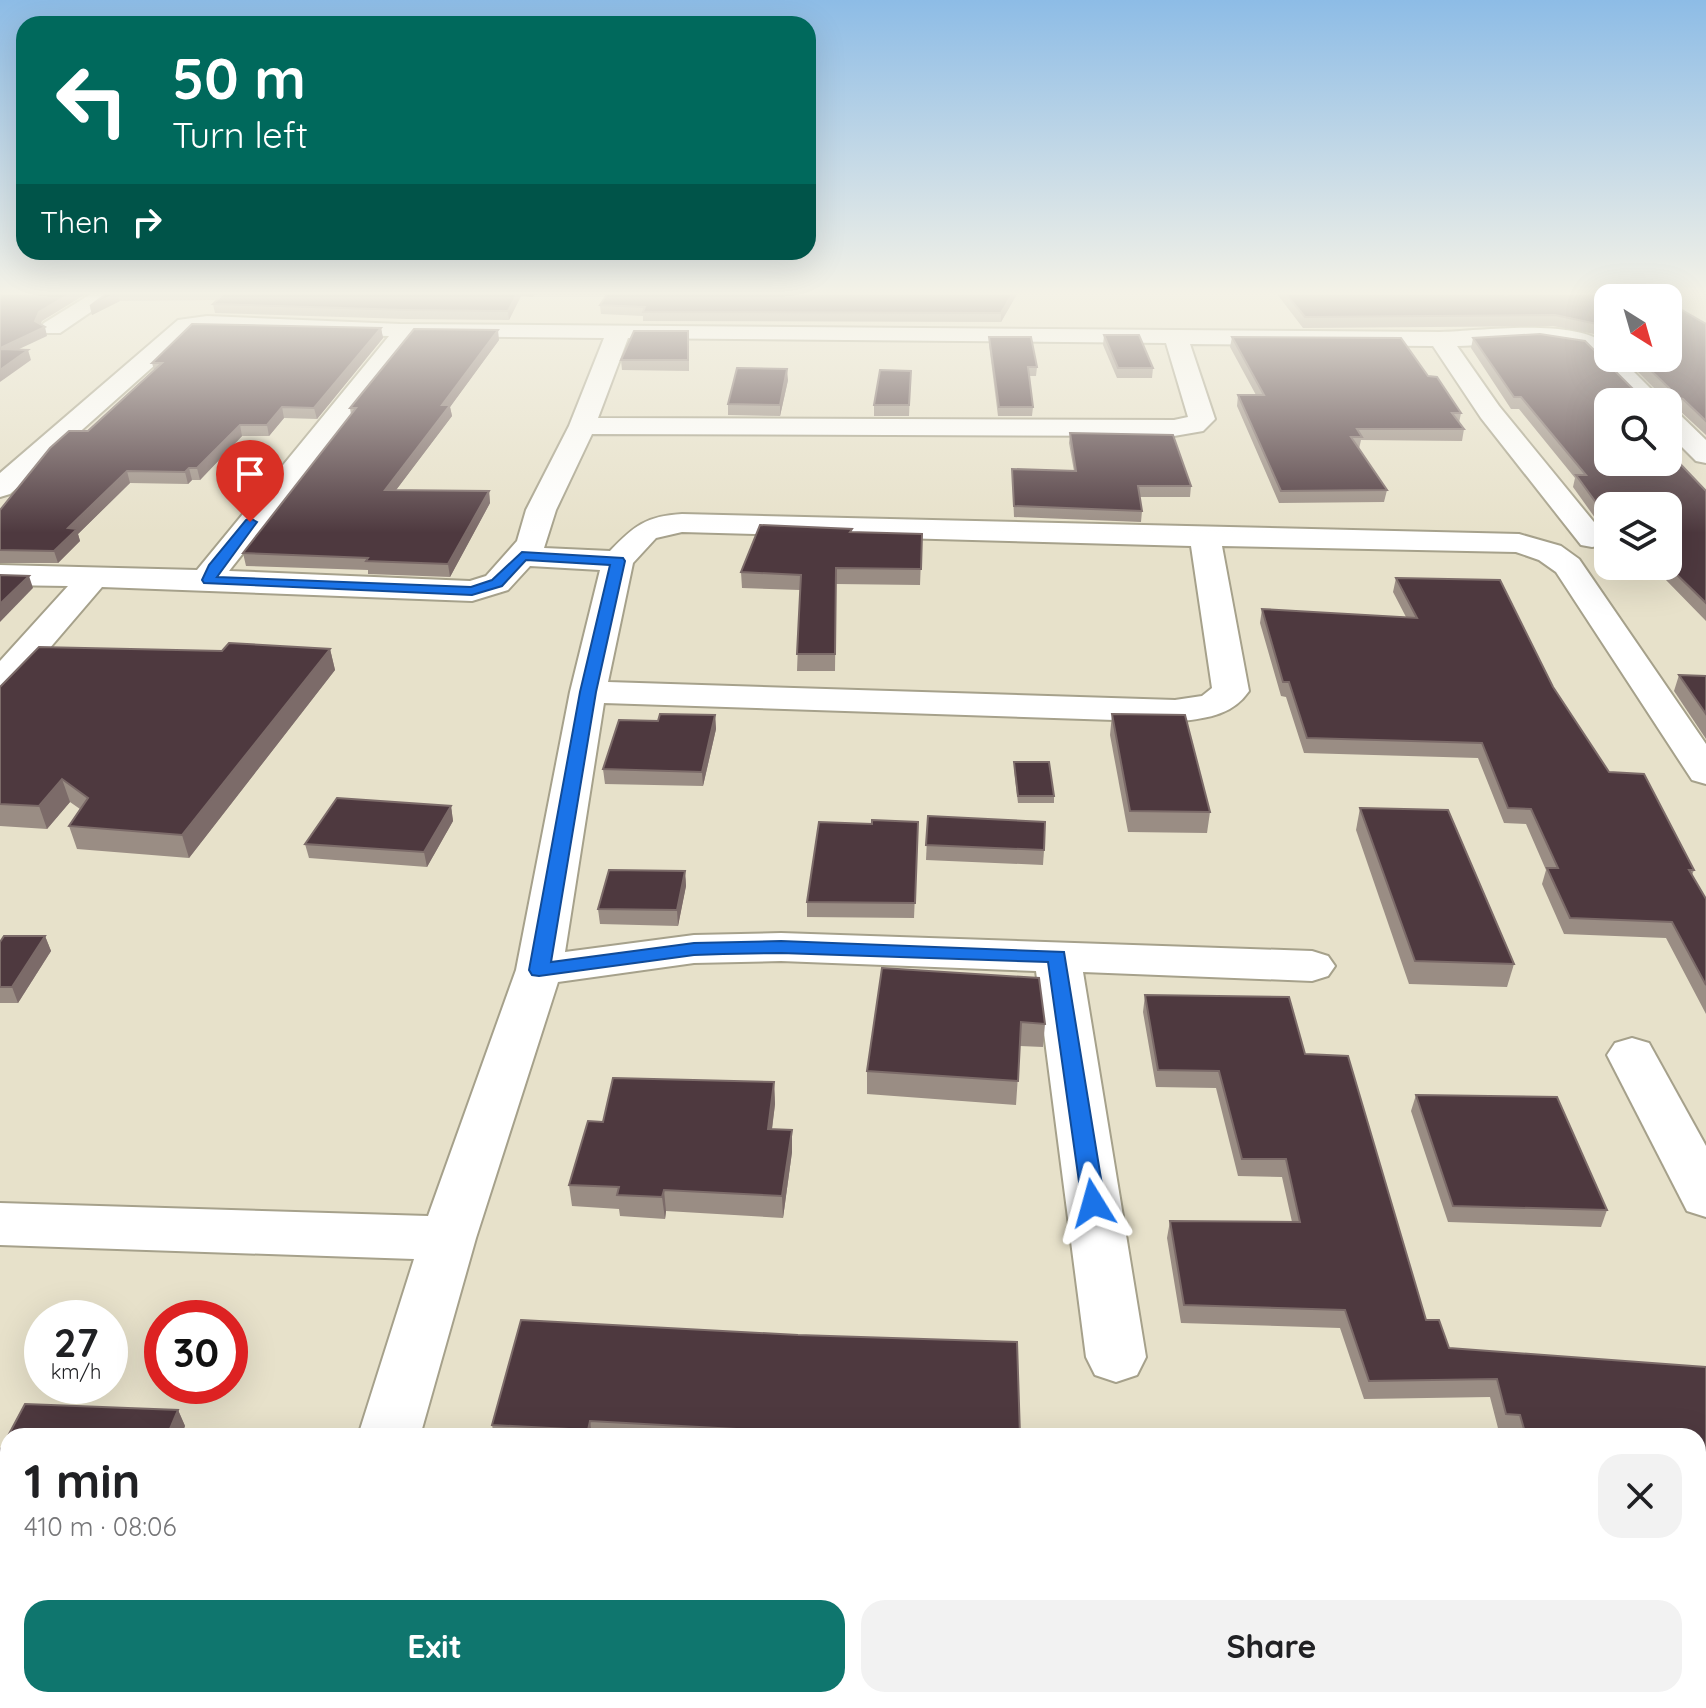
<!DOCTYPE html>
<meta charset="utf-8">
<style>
body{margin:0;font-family:Quicksand,sans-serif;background:#f2f2f2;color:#202124;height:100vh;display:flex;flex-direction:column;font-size:30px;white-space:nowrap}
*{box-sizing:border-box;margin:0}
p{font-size:26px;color:#757577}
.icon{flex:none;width:44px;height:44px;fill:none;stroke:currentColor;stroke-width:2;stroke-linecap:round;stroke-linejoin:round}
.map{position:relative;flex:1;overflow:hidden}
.drawer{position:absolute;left:0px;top:1428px;width:1706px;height:280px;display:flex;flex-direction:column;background:#fff;border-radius:24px 24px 0 0;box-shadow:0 8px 32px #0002}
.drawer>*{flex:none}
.banner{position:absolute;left:16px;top:16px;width:800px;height:244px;border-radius:24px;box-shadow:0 8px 32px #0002;background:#00695c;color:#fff;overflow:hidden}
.needle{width:52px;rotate:143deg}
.tools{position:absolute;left:1594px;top:284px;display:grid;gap:16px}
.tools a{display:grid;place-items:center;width:88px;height:88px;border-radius:16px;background:#fff;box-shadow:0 8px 32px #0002;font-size:40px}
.speed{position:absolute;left:24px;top:1300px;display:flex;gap:16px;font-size:40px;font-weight:700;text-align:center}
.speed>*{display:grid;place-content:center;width:104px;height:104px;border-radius:50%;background:#fff;box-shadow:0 8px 32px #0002;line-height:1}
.speed small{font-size:20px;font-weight:400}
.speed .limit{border:12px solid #d22;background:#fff;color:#111}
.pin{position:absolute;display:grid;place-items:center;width:68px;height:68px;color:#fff;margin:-82px -34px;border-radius:50% 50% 50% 0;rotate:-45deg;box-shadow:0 0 8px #0007}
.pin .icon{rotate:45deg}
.me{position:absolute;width:88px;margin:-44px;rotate:352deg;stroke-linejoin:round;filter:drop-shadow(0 0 6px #0008)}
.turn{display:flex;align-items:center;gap:28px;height:168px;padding:0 24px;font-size:36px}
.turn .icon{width:104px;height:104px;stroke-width:2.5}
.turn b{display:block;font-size:56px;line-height:68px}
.then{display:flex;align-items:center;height:76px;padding:0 24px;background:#0003;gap:16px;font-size:30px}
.round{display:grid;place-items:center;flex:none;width:84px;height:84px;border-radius:24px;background:#f2f2f2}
.head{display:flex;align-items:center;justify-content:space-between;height:136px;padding:0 24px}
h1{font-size:48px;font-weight:700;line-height:60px}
.action{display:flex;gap:16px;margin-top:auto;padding:16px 24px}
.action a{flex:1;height:92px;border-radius:24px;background:#0f766e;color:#fff;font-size:32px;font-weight:700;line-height:92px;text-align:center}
.action a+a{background:#f2f2f2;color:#202124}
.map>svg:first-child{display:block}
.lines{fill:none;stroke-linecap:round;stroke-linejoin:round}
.street-casing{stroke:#a6a18b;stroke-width:4}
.street{fill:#fff;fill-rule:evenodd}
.wall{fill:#9a8d84}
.shaded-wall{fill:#7c6b69}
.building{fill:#4e393f;stroke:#7c6b69;stroke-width:2}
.route{fill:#1a73e8;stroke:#114b97;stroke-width:2}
</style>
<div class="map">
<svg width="1706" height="1708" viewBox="0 0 1706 1708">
<rect width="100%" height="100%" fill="#e7e1ca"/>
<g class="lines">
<defs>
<g id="street">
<polygon points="91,294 117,294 60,333 44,333 40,328 44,323"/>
<path d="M207 316 400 324 1440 332C1482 331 1577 317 1608 346V358H1620L1664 402H1636L1584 349C1546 335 1496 345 1457 346L1499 406 1607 538 1603 545 1592 547 1581 545 1481 418 1433 346 1190 344 1215 419 1203 431 1174 436 592 434 556 510 544 548 610 551C634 526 646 516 682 514L1519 534 1561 546 1579 559 1706 744V784L1692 780 1556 572 1539 560 1516 552 1222 546 1249 691C1231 717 1204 718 1175 722L604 703 565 952 694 935 781 933 1312 951 1328 956 1335 966 1328 976 1312 981 1083 972 1146 1357 1137 1375 1116 1382 1095 1375 1086 1357 1036 971 781 961 694 963 558 982 476 1238 420 1436H358L414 1259 0 1245V1203L428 1216 516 970 570 692 600 570 530 566 508 590 472 601 102 587 25 677 0 688V661L68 586 0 585V565L197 570 389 336 193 331 10 494 0 497V473L178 320ZM414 336 604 338 569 426 526 510 517 541 486 576 470 581 229 571ZM628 338 1166 343 1188 417 1174 420 598 418ZM682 532 1191 546 1212 688 1202 696 1175 700 608 682 633 563 656 538Z"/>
<polygon points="1668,410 1677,412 1706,440 1706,463 1696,461 1668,433"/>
<polygon points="1632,1038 1649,1043 1706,1146 1706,1217 1687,1211 1607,1055 1615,1043"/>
<polygon points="275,1700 347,1700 345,1708 273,1708"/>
</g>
</defs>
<use href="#street" class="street-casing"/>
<use href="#street" class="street"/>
</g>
<g class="wall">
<polygon points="106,294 536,294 533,297 521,296 509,320 407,319 215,313 213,304 217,300 120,301 92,315 90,306"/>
<polygon points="604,294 1017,294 1001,322 643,321 643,316 601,314 600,305 606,294"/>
<polygon points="1277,294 1503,294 1608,298 1608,342 1594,334 1553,326 1303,328"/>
<polygon points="1706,324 1706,435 1679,410 1669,407 1669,423 1668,427 1668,402 1608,402 1706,491 1706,621 1665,579 1638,579 1629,566 1668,566 1608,506 1608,536 1573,487 1575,478 1519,409 1511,409 1471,348 1473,338 1637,393 1659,393 1624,358 1668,358"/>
<polygon points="381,328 383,338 317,419 284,418 269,436 242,436 200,480 192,480 188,484 130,483 78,534 80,541 58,563 0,563 0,510 154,370 152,363"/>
<polygon points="1104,335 1153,368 1152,378 1117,378 1103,345"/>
<polygon points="989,337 1037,367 1036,376 1029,376 1033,407 1032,416 998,416 989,345"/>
<polygon points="1232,337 1428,376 1461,413 1459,423 1464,429 1462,441 1361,440 1359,449 1387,490 1384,502 1279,503 1237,406 1238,395 1256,395 1230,347"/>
<polygon points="499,340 450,407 452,416 396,490 489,491 490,503 450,577 368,574 368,570 246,566 243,553 351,415 350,408"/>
<polygon points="689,342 689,371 622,370 621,360"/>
<polygon points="911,371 909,416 874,416 874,405"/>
<polygon points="788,380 780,416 728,415 728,404"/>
<polygon points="1070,433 1191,486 1190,497 1140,497 1142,511 1141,522 1014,517 1012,469 1074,471 1069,443"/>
<polygon points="852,533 922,534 920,585 836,584 835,671 797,671 800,590 742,588 741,572"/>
<polygon points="1396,578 1553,687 1609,772 1694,870 1692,875 1706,899 1706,1014 1666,938 1564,934 1542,884 1546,870 1526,824 1504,823 1478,758 1304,753 1286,697 1281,696 1260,623 1262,609 1406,617 1393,592"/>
<polygon points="330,649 335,670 189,858 77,849 69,826 80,809 70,802 47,829 0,826 0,687 222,651"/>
<polygon points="1679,675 1706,676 1706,739 1674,691"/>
<polygon points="1112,714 1210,812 1207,833 1128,832 1110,735"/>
<polygon points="715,715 716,729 703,786 605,784 603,769 658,721"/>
<polygon points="1014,762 1054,796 1054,803 1018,803 1014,769"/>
<polygon points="451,806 453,821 427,867 309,858 305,844"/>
<polygon points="1360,808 1514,964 1507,987 1409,984 1356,830"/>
<polygon points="928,816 1044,850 1043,865 926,860"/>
<polygon points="918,822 914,918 807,917 807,902 872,824"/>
<polygon points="685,871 686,886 678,926 600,924 598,909"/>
<polygon points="45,936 51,951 18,1003 0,1003 0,942"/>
<polygon points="882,968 1045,1024 1043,1047 1020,1046 1016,1105 867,1094 867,1071"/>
<polygon points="1145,995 1305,1054 1426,1320 1449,1348 1706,1367 1706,1523 1698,1522 1698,1436 1514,1436 1513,1433 1499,1432 1490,1397 1364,1399 1340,1328 1181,1323 1167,1238 1170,1221 1292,1222 1282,1177 1238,1176 1216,1088 1156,1087 1143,1012"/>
<polygon points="774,1082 775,1104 772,1130 792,1152 783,1218 666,1211 665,1219 620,1216 619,1209 572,1206 569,1185 603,1122"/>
<polygon points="1416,1095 1607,1210 1601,1227 1448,1222 1411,1111"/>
<polygon points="798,1335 1020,1436 494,1436 492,1425"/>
<polygon points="25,1404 178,1410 185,1426 181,1436 8,1436 8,1516 0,1516 0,1451"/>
<polygon points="1585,1700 1698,1700 1706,1708 1587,1708"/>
</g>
<g class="shaded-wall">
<polygon points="69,294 86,294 42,321 38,330 35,321 39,312"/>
<polygon points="115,294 118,294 120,301 92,315 90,306"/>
<polygon points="517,294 521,294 521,296 509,320 508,311"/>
<polygon points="1012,294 1017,294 1001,322 1001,313"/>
<polygon points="45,327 47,336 0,358 0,348"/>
<polygon points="381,328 383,338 317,419 314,408"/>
<polygon points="498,330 499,340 450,407 452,416 387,502 385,490 442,405"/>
<polygon points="28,350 31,360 0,382 0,370"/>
<polygon points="787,369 788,380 780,416 780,405"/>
<polygon points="282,407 284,418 269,436 267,425"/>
<polygon points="240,425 242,436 200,480 197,468"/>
<polygon points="189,468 192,480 188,484 185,472"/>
<polygon points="127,471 130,483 78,534 80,541 58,563 54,551 68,528"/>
<polygon points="489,491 490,503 450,577 448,564"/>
<polygon points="29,576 33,588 0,622 0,604"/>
<polygon points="330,649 335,670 189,858 182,835"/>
<polygon points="715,715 716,729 703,786 702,772"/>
<polygon points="62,779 70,802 47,829 39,806"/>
<polygon points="451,806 453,821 427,867 424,852"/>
<polygon points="685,871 686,886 678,926 677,910"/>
<polygon points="45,936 51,951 18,1003 12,987"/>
<polygon points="774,1082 775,1104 769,1151 768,1129"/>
<polygon points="792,1130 792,1152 783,1218 782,1196"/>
<polygon points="664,1190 666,1211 665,1219 662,1197"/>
<polygon points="178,1410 185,1426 181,1436 167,1436"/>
<polygon points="590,1421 592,1436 589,1436 588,1430"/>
<polygon points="161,1700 180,1700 176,1708 158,1708"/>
</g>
<g class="building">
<polygon points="0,294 69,294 39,312 35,321 45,327 0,348"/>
<polygon points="106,294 115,294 90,306"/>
<polygon points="223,294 517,294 508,311 406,310 213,304"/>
<polygon points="607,294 1012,294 1001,313 643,312 645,307 600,305"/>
<polygon points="1286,294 1503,294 1507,295 1508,294 1654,294 1661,298 1608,298 1608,330 1597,324 1555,315 1305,317"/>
<polygon points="1668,302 1706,324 1706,421 1683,399 1672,396 1668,399 1669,423 1668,423 1668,402 1608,402 1608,462 1668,462 1668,451 1706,491 1706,603 1668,566 1668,506 1608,506 1608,519 1576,475 1586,475 1521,397 1514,397 1473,338 1540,334 1585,341 1637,393 1670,393 1670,389 1638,358 1668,358"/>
<polygon points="192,324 381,328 314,408 282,407 267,425 240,425 197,468 189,468 185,472 127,471 68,528 77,529 54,551 0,550 0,510 50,448 69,431 88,431 162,363 152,363"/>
<polygon points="414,329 498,330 442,405 450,405 385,490 489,491 448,564 366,561 368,558 243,553 356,408 350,408"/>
<polygon points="634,331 688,331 688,360 621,360"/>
<polygon points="1104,335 1139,335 1153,368 1118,368"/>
<polygon points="989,337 1031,337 1037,367 1028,367 1033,407 999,407"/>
<polygon points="1232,337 1401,338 1428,376 1437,377 1461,413 1452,413 1464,429 1357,429 1362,437 1351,437 1387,490 1281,491 1238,395 1264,395"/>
<polygon points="0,349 28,350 0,370"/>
<polygon points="737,368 787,369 780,405 728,404"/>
<polygon points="880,370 911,371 909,405 874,405"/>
<polygon points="1070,433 1173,435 1191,486 1138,486 1142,511 1014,506 1012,469 1076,471"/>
<polygon points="760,525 852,529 850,532 922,534 921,569 836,568 835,654 797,654 801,575 741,572"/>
<polygon points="0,575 29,576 0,604"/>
<polygon points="1396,578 1500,580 1553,687 1609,772 1644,774 1694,870 1689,870 1706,899 1706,985 1672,922 1570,918 1547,868 1558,868 1531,809 1508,808 1482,743 1307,738 1289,682 1283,682 1262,609 1417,618"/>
<polygon points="229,643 330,649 182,835 69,826 88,798 62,779 39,806 0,804 0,687 39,647 222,651"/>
<polygon points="1679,675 1706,676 1706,714"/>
<polygon points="660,714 715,715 702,772 603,769 619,720 658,721"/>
<polygon points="1112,714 1185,715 1210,812 1130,811"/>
<polygon points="1014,762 1049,762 1054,796 1018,796"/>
<polygon points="337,798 451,806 424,852 305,844"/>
<polygon points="1360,808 1448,810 1514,964 1415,961"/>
<polygon points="928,816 1045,822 1044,850 926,845"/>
<polygon points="872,820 918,822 915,903 807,902 819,822 872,824"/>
<polygon points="609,870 685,871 677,910 598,909"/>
<polygon points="4,936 45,936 12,987 0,987 0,942"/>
<polygon points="882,968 1039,978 1045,1024 1021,1022 1018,1081 867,1071"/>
<polygon points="1145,995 1289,997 1305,1054 1348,1056 1426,1320 1439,1320 1449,1348 1706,1367 1706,1505 1698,1504 1698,1436 1526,1436 1520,1415 1506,1414 1497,1379 1369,1381 1345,1310 1184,1305 1170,1221 1300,1222 1286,1159 1242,1159 1219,1071 1158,1070"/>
<polygon points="613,1078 774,1082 768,1129 792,1130 782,1196 664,1190 662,1197 617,1195 619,1187 569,1185 588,1121 603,1122"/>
<polygon points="1416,1095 1557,1097 1607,1210 1453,1206"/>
<polygon points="521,1320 798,1335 1017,1342 1020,1436 770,1436 771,1431 590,1421 588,1430 492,1425"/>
<polygon points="25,1404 178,1410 167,1436 8,1436 8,1500 0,1500 0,1451"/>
<polygon points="0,1560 8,1560 8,1700 161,1700 158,1708 0,1708"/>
<polygon points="1698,1587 1706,1587 1706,1708 1604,1708 1602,1700 1698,1700"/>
<polygon points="1052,1700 1158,1700 1159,1708 1052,1708"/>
</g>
<linearGradient id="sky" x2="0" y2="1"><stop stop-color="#8dbce6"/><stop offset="0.55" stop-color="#f4f2e7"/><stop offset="1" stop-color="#f4f2e7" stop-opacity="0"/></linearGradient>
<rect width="1706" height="533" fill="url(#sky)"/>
<polygon class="route" points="250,518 257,522 217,577 471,587 492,580 522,552 623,558 625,561 596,692 551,962 694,943 781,941 1064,952 1105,1203 1102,1209 1093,1212 1085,1209 1082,1203 1048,962 781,953 723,954 694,955 539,976 532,975 529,970 580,692 610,565 526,560 502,586 472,595 204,583 202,580 209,565 246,520"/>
</svg>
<div class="tools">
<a><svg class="needle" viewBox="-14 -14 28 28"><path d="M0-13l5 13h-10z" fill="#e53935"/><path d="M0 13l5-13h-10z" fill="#757577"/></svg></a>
<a><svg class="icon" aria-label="search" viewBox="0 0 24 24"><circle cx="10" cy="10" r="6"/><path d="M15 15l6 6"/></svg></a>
<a><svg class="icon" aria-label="layers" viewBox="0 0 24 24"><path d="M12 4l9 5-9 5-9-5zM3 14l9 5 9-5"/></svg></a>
</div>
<div class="speed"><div>27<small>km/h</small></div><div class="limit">30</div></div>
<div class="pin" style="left:250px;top:522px;background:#d93025"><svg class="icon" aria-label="arrive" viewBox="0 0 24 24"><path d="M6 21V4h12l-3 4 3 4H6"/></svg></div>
<svg class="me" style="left:1093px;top:1203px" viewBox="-20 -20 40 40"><path d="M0-17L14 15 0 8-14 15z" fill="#1a73e8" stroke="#fff" stroke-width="4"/></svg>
<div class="banner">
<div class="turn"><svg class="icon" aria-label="left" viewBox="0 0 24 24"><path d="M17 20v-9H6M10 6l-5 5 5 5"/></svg><div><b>50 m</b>Turn left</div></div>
<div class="then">Then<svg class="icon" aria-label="right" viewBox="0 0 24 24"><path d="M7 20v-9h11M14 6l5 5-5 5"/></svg></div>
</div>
<section class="drawer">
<div class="head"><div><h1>1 min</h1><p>410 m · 08:06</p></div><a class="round"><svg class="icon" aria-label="close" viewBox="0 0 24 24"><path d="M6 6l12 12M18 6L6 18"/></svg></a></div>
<div class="action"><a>Exit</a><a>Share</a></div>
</section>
</div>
